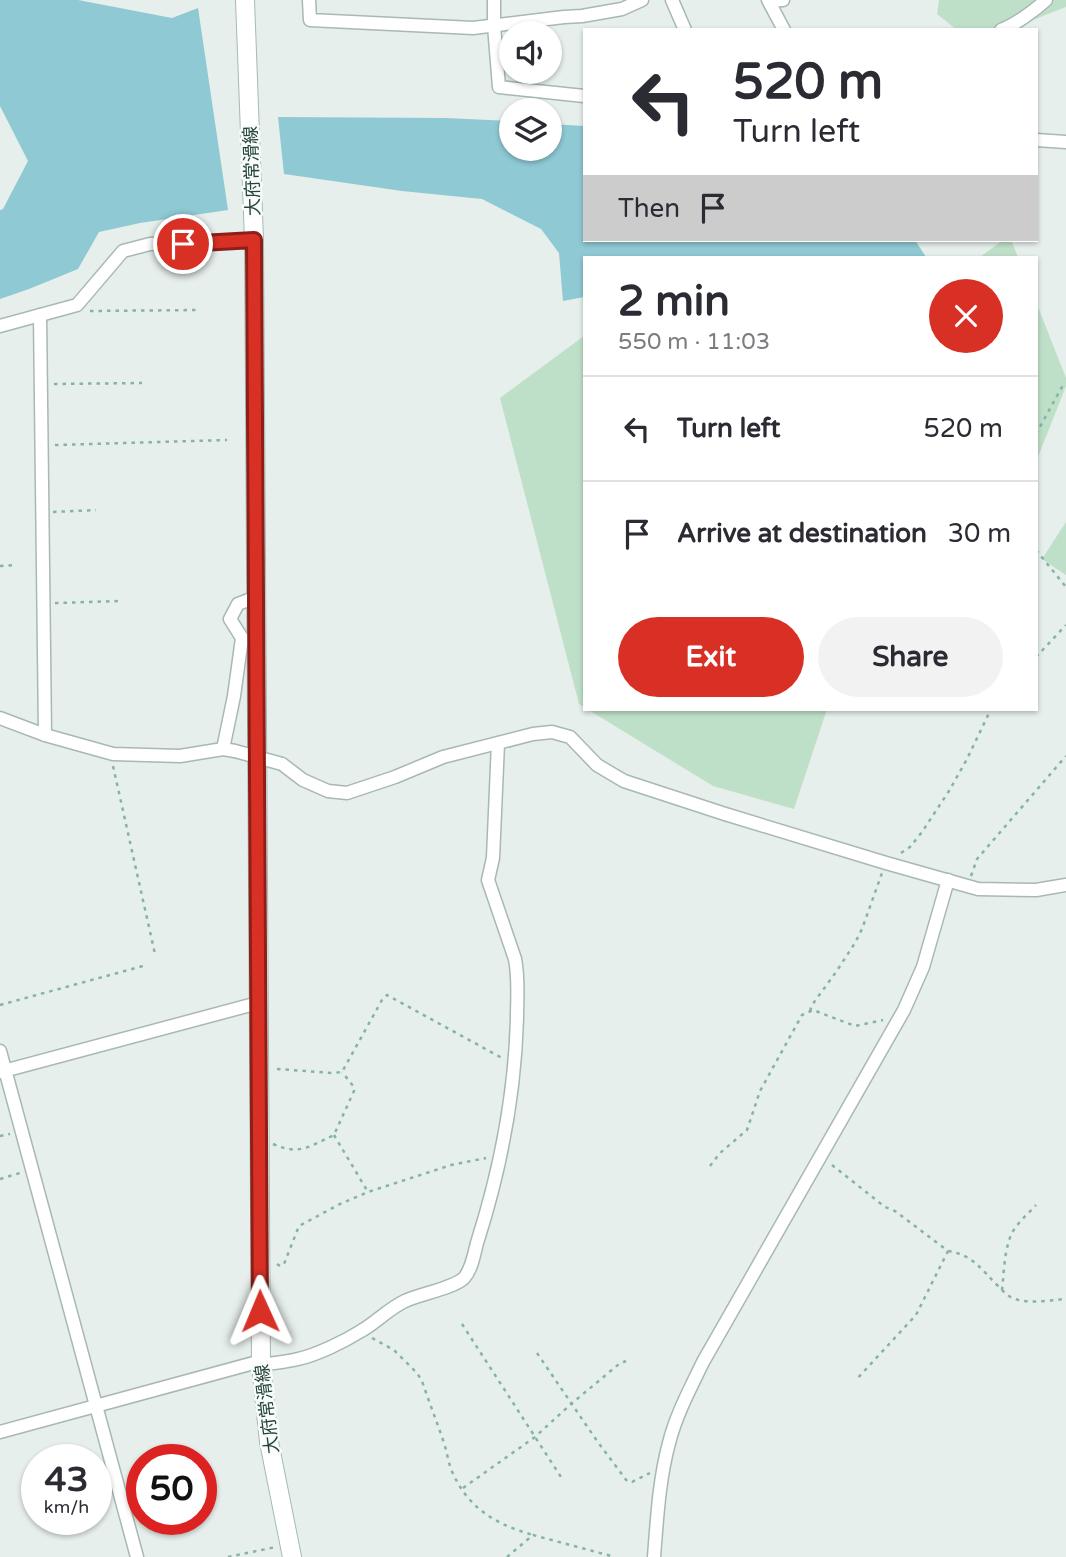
<!DOCTYPE html>
<meta charset="utf-8">
<style>
body{margin:0;font-family:"Varela Round","Noto Sans JP",sans-serif;background:#f2f2f3;color:#2b2b33;height:100vh;display:flex;flex-direction:column;font-size:26px;white-space:nowrap}
*{box-sizing:border-box;margin:0}
p{font-size:23px;color:#7c7c81}
.icon{flex:none;width:38px;height:38px;fill:none;stroke:currentColor;stroke-width:2;stroke-linecap:round;stroke-linejoin:round}
.map{position:relative;flex:1;overflow:hidden}
.drawer{position:absolute;left:583px;top:256px;width:455px;height:455px;display:flex;flex-direction:column;background:#fff;border-radius:0px;box-shadow:0 2px 5px #0004}
.drawer>*{flex:none}
.banner{position:absolute;left:583px;top:28px;width:455px;height:214px;border-radius:0px;box-shadow:0 2px 5px #0004;background:#fff;color:#2b2b33;overflow:hidden}
.buttons{position:absolute;left:499px;top:21px;display:grid;gap:14px}
.buttons a{display:grid;place-items:center;width:63px;height:63px;border-radius:50%;background:#fff;box-shadow:0 2px 5px #0004;font-size:35px}
.speed{position:absolute;left:21px;top:1444px;display:flex;gap:14px;font-size:35px;font-weight:700;text-align:center}
.speed>*{display:grid;place-content:center;width:91px;height:91px;border-radius:50%;background:#fff;box-shadow:0 2px 5px #0004;line-height:1}
.speed small{font-size:18px;font-weight:400}
.speed .limit{border:10px solid #d22;background:#fff;color:#111}
.pin{position:absolute;display:grid;place-items:center;width:60px;height:60px;color:#fff;margin:-30px;border:4px solid #fff;border-radius:50%;box-shadow:0 2px 7px #0007}
.me{position:absolute;width:77px;margin:-38px;rotate:359deg;stroke-linejoin:round;filter:drop-shadow(0 0 5px #0008)}
.turn{display:flex;align-items:center;gap:24px;height:147px;padding:0 35px;font-size:32px}
.turn .icon{width:91px;height:91px;stroke-width:2.5}
.turn b{display:block;font-size:49px;line-height:60px}
.then{display:flex;align-items:center;height:66px;padding:0 35px;background:#0003;gap:14px;font-size:26px}
.round{display:grid;place-items:center;flex:none;width:74px;height:74px;border-radius:37px;background:#f2f2f3}
.summary{display:flex;align-items:center;justify-content:space-between;height:119px;padding:0 35px}
h1{font-size:42px;font-weight:700;line-height:52px}
.primary-button{display:flex;gap:14px;margin-top:auto;padding:14px 35px}
.primary-button a{flex:1;height:80px;border-radius:42px;background:#d93025;color:#fff;font-size:28px;font-weight:700;line-height:80px;text-align:center}
.primary-button a+a{background:#f2f2f3;color:#2b2b33}
ul{padding:0;list-style:none}
li{display:flex;align-items:center;gap:21px;height:105px;padding:0 35px;border-top:2px solid #e1e1e2}
li div{flex:1}
li b{display:block;font-size:26px}
li em{font-style:normal}
.map>svg:first-child{display:block}
.green{fill:#bfe0c8}
.water{fill:#8ec9d4}
.lines{fill:none;stroke-linecap:round;stroke-linejoin:round}
.minor-casing{stroke:#a8b8b2;stroke-width:15}
.secondary-casing{stroke:#a4bbb3;stroke-width:20}
.path{stroke:#86b3a5;stroke-width:2.5;stroke-dasharray:3.5 5;stroke-linecap:butt}
.minor{stroke:#fff;stroke-width:12}
.secondary{stroke:#fff;stroke-width:18}
.minor-bridge-casing{stroke:#a8b8b2;stroke-width:15;stroke-linecap:butt}
.minor-bridge{stroke:#fff;stroke-width:12}
.route-casing{stroke:#8d1f18;stroke-width:18}
.route{stroke:#d93025;stroke-width:12}
.labels{text-anchor:middle;stroke-width:5;stroke-linejoin:round;paint-order:stroke}
.street-label{font-size:18px;fill:#24423a;stroke:#f7fbf9}
</style>
<div class="map">
<svg width="1066" height="1557" viewBox="0 0 1066 1557">
<rect width="100%" height="100%" fill="#e6efeb"/>
<g class="green">
<polygon points="939,0 1066,0 1066,7 1007,30 957,30 937,14"/>
<polygon points="1003,240 1011,240 1018,257 980,257"/>
<polygon points="1036,302 1066,378 1066,386 1036,462"/>
<polygon points="584,336 584,707 579,704 500,398"/>
<polygon points="1066,522 1066,575 1042,559"/>
<polygon points="587,709 827,709 794,809 713,786"/>
</g>
<g class="water">
<polygon points="0,0 78,0 172,18 198,8 228,210 140,223 99,232 78,269 29,289 0,299 0,210 3,209 28,161 0,106"/>
<polygon points="278,117 446,118 511,121 511,149 550,149 550,124 584,126 584,240 915,240 926,257 584,257 584,297 563,301 559,253 541,229 482,199 402,191 284,174"/>
</g>
<g class="lines">
<defs>
<g id="minor">
<polyline points="309,0 310,20 473,28 564,17 582,16 622,9 642,0"/>
<polyline points="494,0 494,26 499,87 584,96"/>
<polyline points="672,0 685,30"/>
<polyline points="768,0 784,30"/>
<polyline points="769,1 783,0"/>
<path d="M1001 30C1015 25 1035 10 1046 0"/>
<polyline points="1036,140 1066,142"/>
<polyline points="40,315 45,735"/>
<polyline points="0,326 77,305 123,251 150,244 254,240"/>
<polyline points="0,718 45,735 113,754 180,756 223,749 235,751"/>
<polyline points="223,749 234,696 242,638 230,619 238,604 256,597"/>
<polyline points="282,764 303,780 328,791 347,793 395,777 443,757 533,734 552,732 570,737 597,765 624,781 725,814 886,863 978,889 1036,890 1066,885"/>
<polyline points="0,1051 137,1557"/>
<polyline points="0,1072 258,1003"/>
<path d="M261 1365C273 1363 286 1362 298 1359 317 1355 345 1341 361 1331 377 1322 388 1309 405 1301 420 1294 454 1288 464 1278 472 1269 474 1254 477 1243 500 1171 515 1094 517 1018 517 998 519 979 515 959L488 880 493 858 498 743"/>
<polyline points="0,1432 261,1361"/>
<path d="M654 1557C657 1519 659 1480 669 1443 676 1415 690 1389 703 1362L904 1010 923 967 948 880"/>
</g>
<polyline id="secondary" points="245,0 254,240 261,1365 269,1442 292,1557"/>
</defs>
<use href="#minor" class="minor-casing"/>
<use href="#secondary" class="secondary-casing"/>
<g class="path">
<polyline points="90,311 199,310"/>
<polyline points="54,384 142,383"/>
<polyline points="1036,434 1063,385 1066,385"/>
<polyline points="55,445 227,440"/>
<polyline points="53,512 96,510"/>
<polyline points="1036,550 1066,587"/>
<polyline points="0,566 14,565"/>
<polyline points="55,603 121,601"/>
<polyline points="1036,657 1066,625"/>
<polyline points="113,766 155,954"/>
<polyline points="901,853 910,847 922,832 949,791 967,759 991,709"/>
<polyline points="971,876 977,859 1066,756"/>
<polyline points="0,1005 143,966"/>
<polyline points="810,1011 812,1005 836,972 855,943 862,929 882,873"/>
<polyline points="277,1069 333,1073 342,1072 382,1000 387,995 502,1058"/>
<polyline points="334,1135 368,1192 451,1165 486,1158"/>
<polyline points="0,1136 10,1134"/>
<path d="M273 1144C300 1156 310 1146 334 1135L354 1091V1087L342 1072"/>
<polyline points="832,1165 885,1207 895,1211 948,1251 916,1315 856,1380"/>
<polyline points="710,1166 720,1153 747,1130 760,1091 802,1015 813,1010 855,1026 883,1020"/>
<polyline points="0,1179 20,1173"/>
<path d="M948 1251C973 1255 981 1269 998 1286 1003 1291 1008 1297 1015 1299 1031 1304 1050 1300 1066 1299"/>
<polyline points="277,1264 280,1266 284,1264 299,1226 340,1204 368,1192"/>
<path d="M1002 1290C1004 1273 1004 1252 1011 1235 1016 1224 1027 1215 1036 1205"/>
<polyline points="462,1324 561,1477"/>
<path d="M372 1338 394 1350 417 1373 422 1381C429 1402 437 1422 444 1443 447 1452 448 1461 451 1469 467 1508 495 1524 533 1535"/>
<polyline points="537,1353 597,1441 627,1481 632,1482 650,1473"/>
<polyline points="463,1488 535,1437 571,1404 619,1364 626,1361"/>
<polyline points="228,1557 276,1547"/>
<polyline points="507,1557 533,1535 615,1557"/>
</g>
<use href="#minor" class="minor"/>
<use href="#secondary" class="secondary"/>
<defs>
<polyline id="minor-bridge" points="235,751 282,764"/>
</defs>
<use href="#minor-bridge" class="minor-bridge-casing"/>
<use href="#minor-bridge" class="minor-bridge"/>
</g>
<g class="lines">
<defs>
<polyline id="route" points="183,244 254,240 260,1311"/>
</defs>
<use href="#route" class="route-casing"/>
<use href="#route" class="route"/>
</g>
<g class="labels">
<g class="street-label">
<text transform="translate(252 171) rotate(-92)" y="6">大府常滑線</text>
<text transform="translate(267 1409) rotate(-97)" y="6">大府常滑線</text>
</g>
</g>
</svg>
<div class="buttons">
<a><svg class="icon" aria-label="sound" viewBox="0 0 24 24"><path d="M4 9h4l5-4v14l-5-4H4zM17 9q2 3 0 6"/></svg></a>
<a><svg class="icon" aria-label="layers" viewBox="0 0 24 24"><path d="M12 4l9 5-9 5-9-5zM3 14l9 5 9-5"/></svg></a>
</div>
<div class="speed"><div>43<small>km/h</small></div><div class="limit">50</div></div>
<div class="pin" style="left:183px;top:244px;background:#d93025"><svg class="icon" aria-label="arrive" viewBox="0 0 24 24"><path d="M6 21V4h12l-3 4 3 4H6"/></svg></div>
<svg class="me" style="left:260px;top:1311px" viewBox="-20 -20 40 40"><path d="M0-17L14 15 0 8-14 15z" fill="#d93025" stroke="#fff" stroke-width="4"/></svg>
<div class="banner">
<div class="turn"><svg class="icon" aria-label="left" viewBox="0 0 24 24"><path d="M17 20v-9H6M10 6l-5 5 5 5"/></svg><div><b>520 m</b>Turn left</div></div>
<div class="then">Then<svg class="icon" aria-label="arrive" viewBox="0 0 24 24"><path d="M6 21V4h12l-3 4 3 4H6"/></svg></div>
</div>
<section class="drawer">
<div class="summary"><div><h1>2 min</h1><p>550 m · 11:03</p></div><a class="round" style="background:#d93025;color:#fff"><svg class="icon" aria-label="close" viewBox="0 0 24 24"><path d="M6 6l12 12M18 6L6 18"/></svg></a></div>
<ul>
<li><svg class="icon" aria-label="left" viewBox="0 0 24 24"><path d="M17 20v-9H6M10 6l-5 5 5 5"/></svg><div><b>Turn left</b></div><em>520 m</em></li>
<li><svg class="icon" aria-label="arrive" viewBox="0 0 24 24"><path d="M6 21V4h12l-3 4 3 4H6"/></svg><div><b>Arrive at destination</b></div><em>30 m</em></li>
</ul>
<div class="primary-button"><a>Exit</a><a>Share</a></div>
</section>
</div>
